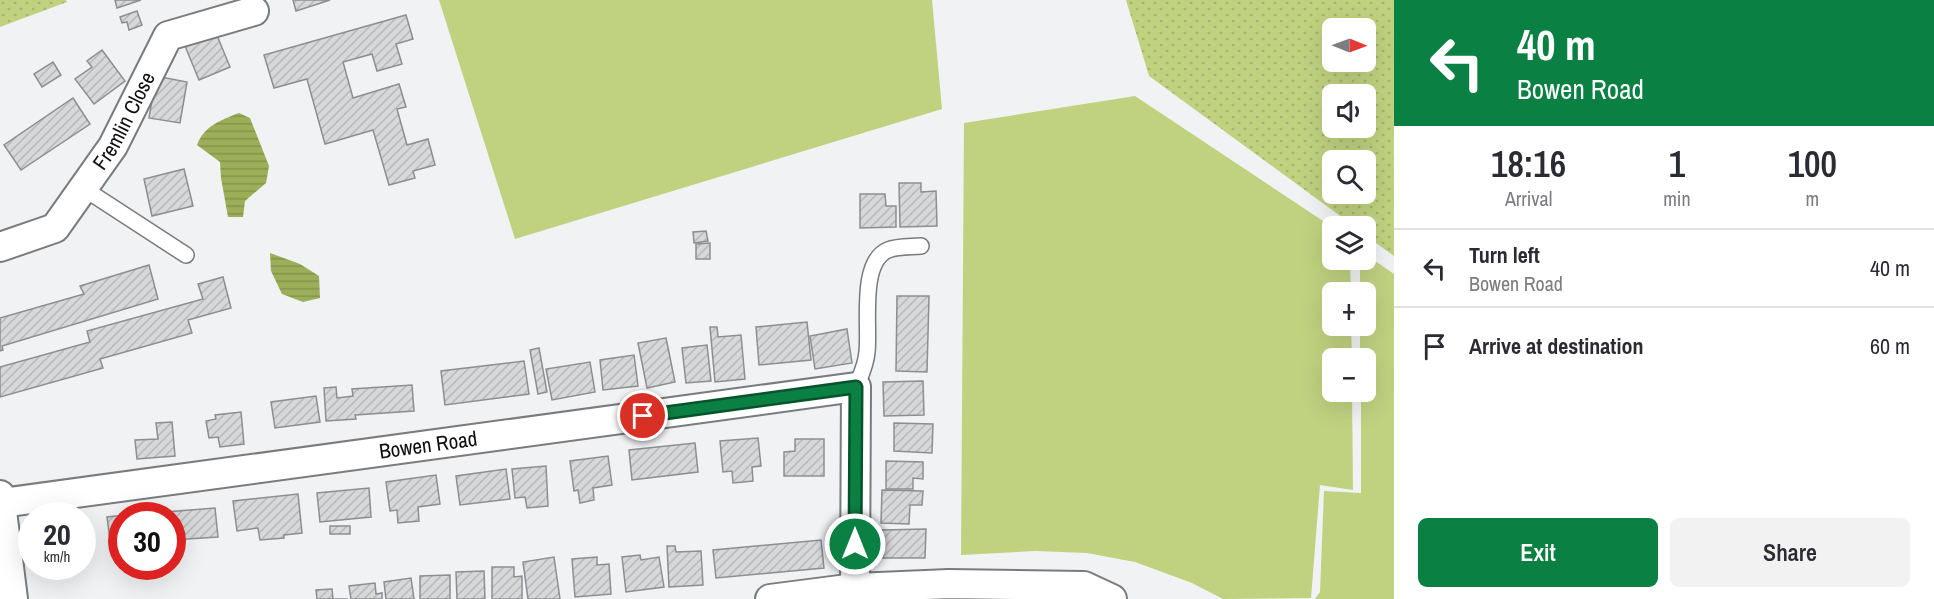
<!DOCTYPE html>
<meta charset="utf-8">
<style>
body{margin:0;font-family:"Archivo Narrow",sans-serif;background:#f2f2f3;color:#2b2b33;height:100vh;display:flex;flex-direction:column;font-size:22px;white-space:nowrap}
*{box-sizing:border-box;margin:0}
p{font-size:20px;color:#7c7c81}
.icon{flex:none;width:33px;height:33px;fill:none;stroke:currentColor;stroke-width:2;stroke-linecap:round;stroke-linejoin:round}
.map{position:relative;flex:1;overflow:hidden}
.panel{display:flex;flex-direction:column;background:#fff;width:540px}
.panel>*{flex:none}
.guide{background:#0b8043;color:#fff;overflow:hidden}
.needle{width:39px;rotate:91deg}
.fabs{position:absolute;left:1322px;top:18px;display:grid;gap:12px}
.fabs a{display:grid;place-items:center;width:54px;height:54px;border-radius:9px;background:#fff;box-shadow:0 6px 24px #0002;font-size:30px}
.speed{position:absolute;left:18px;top:502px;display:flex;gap:12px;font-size:30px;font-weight:700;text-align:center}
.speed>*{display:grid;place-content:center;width:78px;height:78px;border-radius:50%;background:#fff;box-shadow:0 6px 24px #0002;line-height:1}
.speed small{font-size:15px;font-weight:400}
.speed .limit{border:9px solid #d22;background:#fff;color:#111}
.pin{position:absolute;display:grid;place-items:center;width:51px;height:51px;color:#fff;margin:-26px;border:3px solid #fff;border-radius:50%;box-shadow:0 2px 6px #0007}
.me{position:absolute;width:66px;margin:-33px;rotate:0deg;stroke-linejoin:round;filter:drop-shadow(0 0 4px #0008)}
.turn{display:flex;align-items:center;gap:21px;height:126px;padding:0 24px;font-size:27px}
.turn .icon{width:78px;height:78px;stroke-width:2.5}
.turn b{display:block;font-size:42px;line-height:51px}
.eta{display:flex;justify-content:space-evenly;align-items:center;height:102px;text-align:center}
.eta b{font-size:36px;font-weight:600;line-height:42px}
.primary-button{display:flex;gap:12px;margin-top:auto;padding:12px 24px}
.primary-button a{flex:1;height:69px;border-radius:9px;background:#0b8043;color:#fff;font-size:24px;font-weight:600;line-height:69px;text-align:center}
.primary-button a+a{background:#f2f2f3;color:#2b2b33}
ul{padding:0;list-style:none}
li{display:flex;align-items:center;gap:18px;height:78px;padding:0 24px;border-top:2px solid #e1e1e2}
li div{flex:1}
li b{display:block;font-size:22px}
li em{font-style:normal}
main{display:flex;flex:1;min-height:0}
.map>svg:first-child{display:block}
.grass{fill:url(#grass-dots);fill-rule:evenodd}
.green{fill:#c0d280}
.water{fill:url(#water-rules)}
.building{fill:url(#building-hatch);stroke:#8d8e91;stroke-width:1.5}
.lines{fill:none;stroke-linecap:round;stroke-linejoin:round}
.service-casing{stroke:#7a7b7e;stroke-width:18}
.minor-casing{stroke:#7a7b7e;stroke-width:32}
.service{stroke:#fff;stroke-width:15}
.minor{stroke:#fff;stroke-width:28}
.route-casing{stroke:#07532c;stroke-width:15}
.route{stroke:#0b8043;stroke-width:10}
.labels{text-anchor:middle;stroke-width:6;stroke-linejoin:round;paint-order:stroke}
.street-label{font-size:21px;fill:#0e0e0f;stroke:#f0f2f4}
</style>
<main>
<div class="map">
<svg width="1394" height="599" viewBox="0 0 1394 599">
<defs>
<pattern id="grass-dots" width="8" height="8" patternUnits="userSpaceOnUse" patternTransform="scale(1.5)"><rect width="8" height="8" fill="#c0d280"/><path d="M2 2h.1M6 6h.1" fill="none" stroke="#a4b36d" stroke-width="1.8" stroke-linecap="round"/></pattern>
<pattern id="water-rules" width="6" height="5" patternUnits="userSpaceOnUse" patternTransform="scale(1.5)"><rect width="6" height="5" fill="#9cae57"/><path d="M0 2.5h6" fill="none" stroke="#85944b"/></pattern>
<pattern id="building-hatch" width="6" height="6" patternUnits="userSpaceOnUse" patternTransform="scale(1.5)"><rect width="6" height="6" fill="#d6d8da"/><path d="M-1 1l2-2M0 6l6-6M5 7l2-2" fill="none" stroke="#b6b8ba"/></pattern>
</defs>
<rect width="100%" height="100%" fill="#f0f2f4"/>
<g class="grass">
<polygon points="0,0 66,0 67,2 0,27"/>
<path d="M1126 0H1394V256L1365 235V226H1354L1149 76ZM1332 28H1365V62H1332ZM1332 94H1365V128H1332ZM1332 160H1365V194H1332Z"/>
</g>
<g class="green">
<polygon points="439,0 932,0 942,109 515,239"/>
<polygon points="1135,96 1332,227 1332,260 1350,260 1351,292 1332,292 1332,326 1351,326 1352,358 1332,358 1332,392 1352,392 1353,490 1320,485 1311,598 1223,599 1192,583 1135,562 1087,553 1035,551 961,555 964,123"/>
<polygon points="1365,254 1394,274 1394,599 1315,599 1320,592 1324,491 1361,493 1361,392 1365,392 1365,358 1360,358 1360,326 1365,326 1365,292 1360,292 1360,260 1365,260"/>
</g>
<g class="water">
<path d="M239 113 250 118 269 166 266 183 245 201 243 217H228L221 178 220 162 197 145C204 126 221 120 239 113Z"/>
<polygon points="270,253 300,264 319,276 320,298 303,302 282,294 271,271"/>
</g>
<g class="building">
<polygon points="115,0 141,0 117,8"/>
<polygon points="293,0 330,0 296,11"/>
<polygon points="137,11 142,25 129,30 127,22 122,23 120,17"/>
<polygon points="406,15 413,39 396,44 402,64 377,71 372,54 343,62 353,98 399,84 406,107 397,109 407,145 428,139 435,165 413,171 415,178 389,185 373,130 325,144 307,79 274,88 264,55"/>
<polygon points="216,33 230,67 199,80 185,46"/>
<polygon points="102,50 125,81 94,104 75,79 92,67 87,61"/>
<polygon points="53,62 61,75 42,87 34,74"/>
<polygon points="156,76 187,82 180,123 149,118"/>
<polygon points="73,98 90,124 21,170 4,145"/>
<polygon points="184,169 193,206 152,216 144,179"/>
<polygon points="899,183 921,183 921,192 936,191 937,226 900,227"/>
<polygon points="860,194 885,194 886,206 896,206 896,227 860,228"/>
<polygon points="706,231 708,241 694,243 693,232"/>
<polygon points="710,243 710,259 696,259 696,244"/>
<polygon points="149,265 158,299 2,346 3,350 0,351 0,318 84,294 80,286"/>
<polygon points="223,277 231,308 188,320 192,333 100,359 103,368 0,397 0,367 90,342 87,331 203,299 198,284"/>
<polygon points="897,296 929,296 927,372 896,371"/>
<polygon points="807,322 811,360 759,365 756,327"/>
<polygon points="710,327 717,327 718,337 741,335 745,379 715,382"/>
<polygon points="847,329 852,363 815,369 810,336"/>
<polygon points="666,338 675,382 647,388 638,343"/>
<polygon points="707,345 711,381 686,383 682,348"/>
<polygon points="539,348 547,392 538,394 530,350"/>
<polygon points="634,355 638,386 603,390 600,360"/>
<polygon points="524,361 529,394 445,405 441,371"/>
<polygon points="590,362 595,392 552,400 546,369"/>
<polygon points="923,381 924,415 884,416 883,382"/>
<polygon points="412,385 414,411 355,415 356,419 326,421 324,388 336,387 337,398 353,396 352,389"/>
<polygon points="316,396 320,422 275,428 271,402"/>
<polygon points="241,412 244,444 220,447 218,437 209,438 206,421 216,419 215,415"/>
<polygon points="172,422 175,456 137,459 135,440 158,439 156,423"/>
<polygon points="894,423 933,424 932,453 894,451"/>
<polygon points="758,438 761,466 752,467 753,481 733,483 732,471 723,472 720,441"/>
<polygon points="795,439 824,439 824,476 784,476 784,452 795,451"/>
<polygon points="695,443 698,472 632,480 629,450"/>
<polygon points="608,456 612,485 593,488 594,500 580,503 578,490 574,491 570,461"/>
<polygon points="886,461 923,462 923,479 913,478 913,489 886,489"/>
<polygon points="546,466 548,506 527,508 525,497 515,498 512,469"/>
<polygon points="506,469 510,499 460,505 456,476"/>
<polygon points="436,475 440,504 418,507 419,521 398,523 397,510 390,511 386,482"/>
<polygon points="369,488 371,517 320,522 317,493"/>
<polygon points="882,490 923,491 922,505 910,505 909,524 881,523"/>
<polygon points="298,494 302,533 284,535 284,538 260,540 258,528 237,531 233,501"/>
<polygon points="215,508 218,537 172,540 172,516 166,516 165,512"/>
<polygon points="145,513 145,516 122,516 121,557 119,545 111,547 107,517"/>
<rect x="330" y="526" width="20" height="8"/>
<polygon points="926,529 925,558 883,558 882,530"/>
<polygon points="821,540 824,568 716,578 713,550"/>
<polygon points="667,546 675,546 676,552 701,551 703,585 669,587"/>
<polygon points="640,555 641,560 659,557 664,587 626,592 622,557"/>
<polygon points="554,557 560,599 528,599 523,562"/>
<polygon points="597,557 597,565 609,564 611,594 575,597 572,559"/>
<polygon points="50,567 79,567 79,569 50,570"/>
<polygon points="492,567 514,567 514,577 522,576 522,599 492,599"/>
<polygon points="484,571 485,599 457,599 456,572"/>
<polygon points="450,575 450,599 420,599 420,576"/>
<polygon points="411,578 414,599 386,599 384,582"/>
<polygon points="375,583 376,594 382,593 382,599 351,599 349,586"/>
<polygon points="332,589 333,599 348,599 317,599 316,590"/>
</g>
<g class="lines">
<defs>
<g id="service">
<polyline points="83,188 186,255"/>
<path d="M856 387C861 375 866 365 867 352 870 326 859 262 888 250 898 246 911 247 921 246"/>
</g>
<g id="minor">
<path id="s1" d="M0 247 55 228 113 146 168 36 254 11"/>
<polyline points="0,495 13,599"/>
<path id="s2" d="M2 503 856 387 855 588 852 599"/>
<polyline points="770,599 855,588 949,584 1084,586 1112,599"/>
</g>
</defs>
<use href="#service" class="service-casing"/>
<use href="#minor" class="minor-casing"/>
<use href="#service" class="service"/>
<use href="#minor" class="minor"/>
</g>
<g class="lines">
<defs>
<polyline id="route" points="643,416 856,387 855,544"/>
</defs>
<use href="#route" class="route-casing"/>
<use href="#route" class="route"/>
</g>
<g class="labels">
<g class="street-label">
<text dy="7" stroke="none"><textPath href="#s1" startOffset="186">Fremlin Close</textPath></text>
<text dy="7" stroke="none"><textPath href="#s2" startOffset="430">Bowen Road</textPath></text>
</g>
</g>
</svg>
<div class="fabs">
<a><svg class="needle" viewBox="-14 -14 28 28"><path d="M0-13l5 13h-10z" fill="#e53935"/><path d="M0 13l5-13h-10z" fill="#7c7c81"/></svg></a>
<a><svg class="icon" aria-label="sound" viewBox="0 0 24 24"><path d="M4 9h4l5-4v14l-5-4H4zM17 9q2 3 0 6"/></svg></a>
<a><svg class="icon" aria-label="search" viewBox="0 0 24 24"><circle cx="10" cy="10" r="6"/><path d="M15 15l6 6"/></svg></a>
<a><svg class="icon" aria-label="layers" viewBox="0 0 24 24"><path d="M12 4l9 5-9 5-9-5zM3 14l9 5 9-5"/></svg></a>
<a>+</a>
<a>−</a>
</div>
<div class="speed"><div>20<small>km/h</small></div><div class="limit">30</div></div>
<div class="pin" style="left:643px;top:416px;background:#d93025"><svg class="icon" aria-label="arrive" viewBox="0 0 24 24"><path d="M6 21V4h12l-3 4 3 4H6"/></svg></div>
<svg class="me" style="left:855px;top:544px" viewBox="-20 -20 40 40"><circle r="17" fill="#0b8043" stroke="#fff" stroke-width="3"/><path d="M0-11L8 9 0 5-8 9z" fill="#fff"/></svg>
</div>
<section class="panel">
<div class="guide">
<div class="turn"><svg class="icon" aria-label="left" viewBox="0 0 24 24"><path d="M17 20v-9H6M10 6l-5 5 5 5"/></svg><div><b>40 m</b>Bowen Road</div></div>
</div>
<div class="eta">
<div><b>18:16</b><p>Arrival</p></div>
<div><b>1</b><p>min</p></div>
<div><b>100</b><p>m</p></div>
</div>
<ul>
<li><svg class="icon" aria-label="left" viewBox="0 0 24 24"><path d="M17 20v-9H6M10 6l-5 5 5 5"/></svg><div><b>Turn left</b><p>Bowen Road</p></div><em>40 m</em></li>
<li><svg class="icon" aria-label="arrive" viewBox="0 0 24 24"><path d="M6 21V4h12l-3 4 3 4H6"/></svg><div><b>Arrive at destination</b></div><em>60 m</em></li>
</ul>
<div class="primary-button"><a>Exit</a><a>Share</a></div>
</section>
</main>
